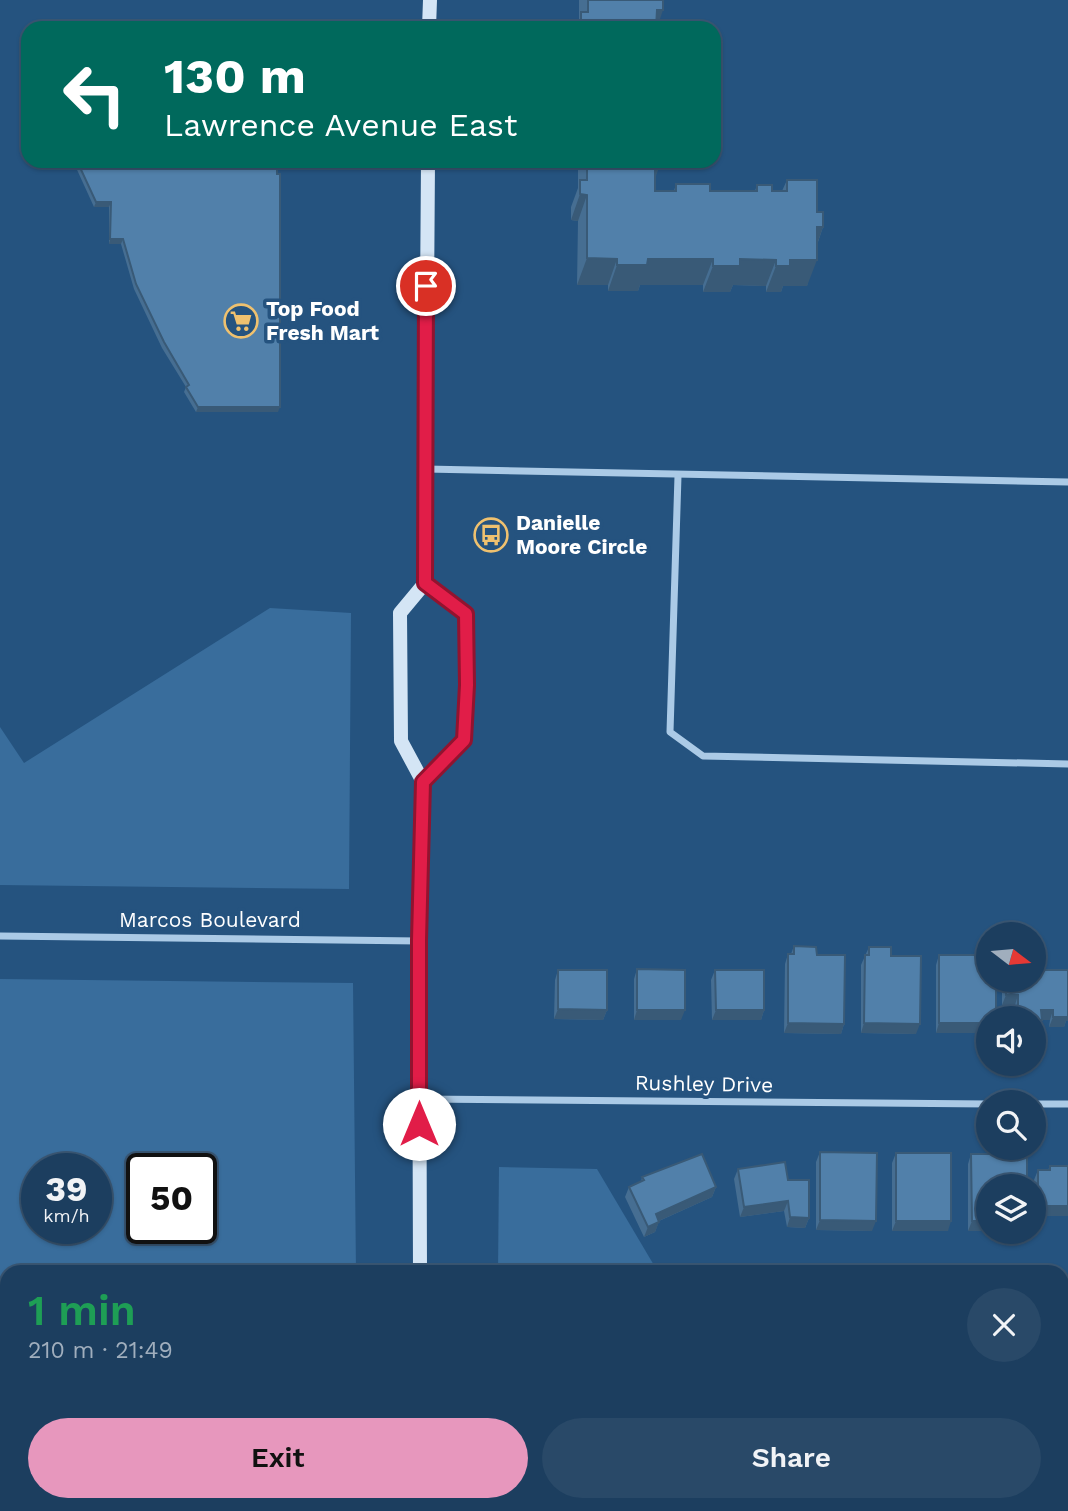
<!DOCTYPE html>
<meta charset="utf-8">
<style>
body{margin:0;font-family:"Work Sans",sans-serif;background:#294968;color:#f1f3f6;height:100vh;display:flex;flex-direction:column;font-size:26px;white-space:nowrap}
*{box-sizing:border-box;margin:0}
p{font-size:23px;color:#a0aebd}
.icon{flex:none;width:38px;height:38px;fill:none;stroke:currentColor;stroke-width:2;stroke-linecap:round;stroke-linejoin:round}
.map{position:relative;flex:1;overflow:hidden}
.sheet{position:absolute;left:0px;top:1265px;width:1069px;height:247px;display:flex;flex-direction:column;background:#1c3e5f;border-radius:21px 21px 0 0;box-shadow:0 2px 5px #0004,0 0 0 2px #3a5774}
.sheet>*{flex:none}
.guide{position:absolute;left:21px;top:21px;width:700px;height:147px;border-radius:21px;box-shadow:0 2px 5px #0004,0 0 0 2px #3a5774;background:#00695c;color:#fff;overflow:hidden}
.needle{width:46px;rotate:106deg}
.tools{position:absolute;left:976px;top:922px;display:grid;gap:14px}
.tools a{display:grid;place-items:center;width:70px;height:70px;border-radius:50%;background:#1c3e5f;box-shadow:0 2px 5px #0004,0 0 0 2px #3a5774;font-size:35px}
.speed{position:absolute;left:21px;top:1153px;display:flex;gap:14px;font-size:35px;font-weight:700;text-align:center}
.speed>*{display:grid;place-content:center;width:91px;height:91px;border-radius:50%;background:#1c3e5f;box-shadow:0 2px 5px #0004,0 0 0 2px #3a5774;line-height:1}
.speed small{font-size:18px;font-weight:400}
.speed .limit{border:4px solid #111;border-radius:10px;background:#fff;color:#111}
.pin{position:absolute;display:grid;place-items:center;width:60px;height:60px;color:#fff;margin:-30px;border:4px solid #fff;border-radius:50%;box-shadow:0 2px 7px #0007}
.me{position:absolute;width:77px;margin:-38px;rotate:0deg;stroke-linejoin:round;filter:drop-shadow(0 0 5px #0008)}
.turn{display:flex;align-items:center;gap:24px;height:147px;padding:0 28px;font-size:32px}
.turn .icon{width:91px;height:91px;stroke-width:2.5}
.turn b{display:block;font-size:49px;line-height:60px}
.round{display:grid;place-items:center;flex:none;width:74px;height:74px;border-radius:37px;background:#294968}
.headline{display:flex;align-items:center;justify-content:space-between;height:119px;padding:0 28px}
h1{font-size:42px;font-weight:600;line-height:52px;color:#1e9e55}
.cta{display:flex;gap:14px;margin-top:auto;padding:14px 28px}
.cta a{flex:1;height:80px;border-radius:42px;background:#e797bd;color:#111;font-size:28px;font-weight:600;line-height:80px;text-align:center}
.cta a+a{background:#294968;color:#f1f3f6}
.map>svg:first-child{display:block}
.green{fill:#396d9c;fill-rule:evenodd}
.lines{fill:none;stroke-linecap:round;stroke-linejoin:round}
.street{stroke:#abcae6;stroke-width:7}
.secondary{stroke:#d4e5f5;stroke-width:14}
.wall{fill:#466e92}
.shaded-wall{fill:#395a77}
.building{fill:#5180aa;stroke:#395a77;stroke-width:2}
.route-casing{stroke:#92132f;stroke-width:18}
.route{stroke:#e11d48;stroke-width:12}
.labels{text-anchor:middle;stroke-width:7;stroke-linejoin:round;paint-order:stroke}
.poi-label{font-size:21px;font-weight:bold;fill:#fff;stroke:#25537f;text-anchor:start}
.street-label{font-size:21px;fill:#fff;stroke:#25537f}
</style>
<div class="map">
<svg width="1068" height="1511" viewBox="0 0 1068 1511">
<rect width="100%" height="100%" fill="#25537f"/>
<g class="green">
<polygon points="270,608 351,613 349,889 0,885 0,727 24,763"/>
<path d="M0 979 353 983 356 1272H7V1416L0 1401ZM37 1169H96V1228H37ZM142 1169H201V1228H142Z"/>
<polygon points="499,1167 597,1169 658,1272 498,1272"/>
<polygon points="48,1505 359,1505 359,1511 51,1511"/>
<polygon points="497,1505 794,1505 797,1511 497,1511"/>
</g>
<g class="lines">
<g class="street">
<polyline points="426,469 1068,482"/>
<polyline points="678,476 670,732 703,756 1068,764"/>
<polyline points="0,936 419,941"/>
<polyline points="420,1099 989,1104"/>
<polyline points="1034,1104 1068,1104"/>
<polyline points="1062,1446 1068,1447"/>
<polyline points="1062,1467 1068,1462"/>
<polyline points="986,1505 992,1511"/>
<polyline points="1032,1511 1033,1505"/>
</g>
<g class="secondary">
<polyline points="429,28 430,0"/>
<polyline points="423,782 464,740 467,685 466,614 425,583"/>
<polyline points="420,1272 419,941 423,782 401,741 400,613 425,583 428,161"/>
<polyline points="420,1505 420,1511"/>
</g>
</g>
<g class="wall">
<polygon points="579,0 663,0 657,28 576,28 579,19"/>
<polygon points="73,161 277,161 278,412 196,412 184,392 186,387 162,348 134,289 121,244 109,244 109,207 94,207"/>
<polygon points="578,161 661,161 655,177 655,191 674,191 676,184 710,191 755,191 757,185 772,191 782,191 787,180 817,212 823,227 817,245 807,286 783,286 781,292 766,292 766,286 733,285 730,292 703,292 703,285 640,285 638,291 608,291 608,285 577,285 578,221 571,220 571,207 578,188"/>
<polygon points="794,946 817,955 844,1024 841,1034 784,1033 785,964 788,954 791,954"/>
<polygon points="869,947 891,956 916,1034 861,1033 861,965"/>
<polygon points="939,955 989,980 1034,980 1043,970 1066,1021 1064,1027 1049,1027 1050,1020 1041,1020 1038,1030 1034,1018 1014,1018 1015,1005 1002,1005 1002,987 996,987 936,1033 936,965"/>
<polygon points="637,969 681,1020 634,1020 634,979"/>
<polygon points="558,970 607,1010 603,1020 554,1019 555,980"/>
<polygon points="715,970 764,1010 761,1020 712,1020 711,980"/>
<polygon points="820,1152 872,1231 816,1230 816,1162"/>
<polygon points="896,1153 948,1231 892,1231 892,1163"/>
<polygon points="971,1154 1027,1186 968,1231 968,1164"/>
<polygon points="1050,1166 1068,1166 1035,1216 1034,1180 1038,1170 1048,1170"/>
<polygon points="738,1169 788,1180 809,1218 805,1228 787,1227 784,1211 740,1217 734,1179"/>
<polygon points="642,1177 716,1187 712,1197 659,1221 655,1232 644,1237 625,1197 629,1187 641,1182"/>
<polygon points="1067,1315 1068,1315 1068,1373 1068,1341 1063,1341 1063,1325"/>
<polygon points="879,1505 917,1505 916,1509 917,1511 877,1511"/>
</g>
<g class="shaded-wall">
<polygon points="657,10 663,10 657,28"/>
<polygon points="655,161 661,161 653,185"/>
<polygon points="580,194 587,195 578,221 571,220"/>
<polygon points="96,202 111,202 109,207 94,207"/>
<polygon points="817,227 823,227 814,253"/>
<polygon points="110,239 123,239 121,244 109,244"/>
<polygon points="587,258 617,259 608,285 577,285"/>
<polygon points="648,259 713,259 703,285 640,285 638,291 608,291 617,265"/>
<polygon points="740,259 776,260 766,286 733,285 730,292 703,292 713,266"/>
<polygon points="790,260 817,260 807,286 783,286 781,292 766,292 776,266"/>
<polygon points="198,407 280,407 278,412 196,412"/>
<polygon points="995,980 1005,980 1002,987 992,987"/>
<polygon points="1006,995 1018,995 1015,1005 1002,1005"/>
<polygon points="558,1009 607,1010 603,1020 554,1019"/>
<polygon points="637,1010 685,1010 681,1020 634,1020"/>
<polygon points="716,1010 764,1010 761,1020 712,1020"/>
<polygon points="1041,1010 1053,1010 1050,1020 1041,1020 1038,1030 1034,1030 1034,1020"/>
<polygon points="1068,1010 1068,1021 1066,1021 1064,1027 1049,1027 1053,1017"/>
<polygon points="788,1023 844,1024 841,1034 784,1033"/>
<polygon points="864,1023 920,1024 916,1034 861,1033"/>
<polygon points="939,1023 989,1023 989,1033 936,1033"/>
<polygon points="716,1187 712,1197 652,1224 656,1214"/>
<polygon points="788,1201 784,1211 740,1217 744,1207"/>
<polygon points="1038,1206 1068,1206 1068,1216 1035,1216"/>
<polygon points="790,1217 809,1218 805,1228 787,1227"/>
<polygon points="820,1220 876,1221 872,1231 816,1230"/>
<polygon points="896,1221 951,1221 948,1231 892,1231"/>
<polygon points="972,1221 989,1221 989,1231 968,1231"/>
<polygon points="659,1222 655,1232 644,1237 648,1227"/>
<polygon points="1067,1331 1068,1331 1068,1341 1063,1341"/>
</g>
<g class="building">
<polygon points="588,0 663,0 663,10 657,10 656,28 581,28 581,12 588,12"/>
<polygon points="227,26 227,28 120,28"/>
<polygon points="77,161 277,161 277,174 280,174 280,407 198,407 186,387 189,385 164,342 136,284 123,239 110,239 111,202 96,202"/>
<polygon points="587,161 655,161 655,191 676,191 676,184 710,184 710,191 757,191 757,185 772,185 772,191 787,191 787,180 817,180 817,212 823,212 823,227 817,227 817,260 790,260 790,266 776,266 776,260 740,259 740,266 713,266 713,259 648,259 647,265 617,265 617,259 587,258 587,195 580,194 580,180 587,180"/>
<polygon points="794,946 816,947 817,955 845,955 844,1024 788,1023 788,954 794,954"/>
<polygon points="869,947 891,947 891,956 921,956 920,1024 864,1023 865,955 869,955"/>
<polygon points="939,955 989,955 989,980 996,980 996,1018 989,1018 989,1023 939,1023"/>
<polygon points="1034,955 1043,956 1043,970 1068,970 1068,1017 1053,1017 1053,1010 1041,1010 1042,1020 1034,1020 1034,1018 1018,1018 1018,995 1006,995 1006,980 1034,980"/>
<polygon points="637,969 685,970 685,1010 637,1010"/>
<polygon points="558,970 607,970 607,1010 558,1009"/>
<polygon points="715,970 764,970 764,1010 716,1010"/>
<polygon points="820,1152 877,1153 876,1221 820,1220"/>
<rect x="896" y="1153" width="55" height="68"/>
<polygon points="702,1154 716,1187 656,1214 659,1222 648,1227 629,1187 644,1180 642,1177"/>
<polygon points="971,1154 1027,1154 1027,1186 989,1186 989,1221 972,1221"/>
<polygon points="785,1162 788,1180 809,1180 809,1218 790,1217 788,1201 744,1207 738,1169"/>
<polygon points="1050,1166 1068,1166 1068,1206 1038,1206 1038,1170 1050,1170"/>
<rect x="1067" y="1315" width="1" height="16"/>
<polygon points="882,1505 915,1505 914,1505 917,1511 886,1511"/>
</g>
<g class="lines">
<defs>
<polyline id="route" points="419,1124 419,940 423,782 464,740 467,685 466,614 425,583 426,286"/>
</defs>
<use href="#route" class="route-casing"/>
<use href="#route" class="route"/>
</g>
<defs>
<symbol id="supermarket-ring" viewBox="-11 -11 22 22"><circle r="9.5" fill="#25537f" stroke="#efc16f" stroke-width="1.5"/><path d="M-6-5.5h2.5l.6 2H6L4.5 2H-2.5L-4.4-4H-6ZM-1.5 3.2a1.3 1.3 0 1 0 .1 0ZM3 3.2a1.3 1.3 0 1 0 .1 0Z" fill="#efc16f"/></symbol>
<symbol id="bus-ring" viewBox="-11 -11 22 22"><circle r="9.5" fill="#25537f" stroke="#efc16f" stroke-width="1.5"/><path d="M-5-6H5V4H4V6H2V4H-2V6H-4V4H-5ZM-3.5-4V0h7V-4ZM-3.5 1.2v1.5H-2V1.2ZM2 1.2v1.5H3.5V1.2Z" fill="#efc16f"/></symbol>
</defs>
<g fill-rule="evenodd">
<use href="#supermarket-ring" x="222" y="302" width="38" height="38"/>
<use href="#bus-ring" x="472" y="516" width="38" height="38"/>
</g>
<g class="labels">
<g class="poi-label">
<text x="266" y="316">Top Food<tspan x="266" dy="24">Fresh Mart</tspan></text>
<text x="516" y="530">Danielle<tspan x="516" dy="24">Moore Circle</tspan></text>
</g>
<g class="street-label">
<text x="210" y="927">Marcos Boulevard</text>
<text transform="translate(704 1084) rotate(1)" y="7">Rushley Drive</text>
</g>
</g>
</svg>
<div class="tools">
<a><svg class="needle" viewBox="-14 -14 28 28"><path d="M0-13l5 13h-10z" fill="#e53935"/><path d="M0 13l5-13h-10z" fill="#a0aebd"/></svg></a>
<a><svg class="icon" aria-label="sound" viewBox="0 0 24 24"><path d="M4 9h4l5-4v14l-5-4H4zM17 9q2 3 0 6"/></svg></a>
<a><svg class="icon" aria-label="search" viewBox="0 0 24 24"><circle cx="10" cy="10" r="6"/><path d="M15 15l6 6"/></svg></a>
<a><svg class="icon" aria-label="layers" viewBox="0 0 24 24"><path d="M12 4l9 5-9 5-9-5zM3 14l9 5 9-5"/></svg></a>
</div>
<div class="speed"><div>39<small>km/h</small></div><div class="limit">50</div></div>
<div class="pin" style="left:426px;top:286px;background:#d93025"><svg class="icon" aria-label="arrive" viewBox="0 0 24 24"><path d="M6 21V4h12l-3 4 3 4H6"/></svg></div>
<svg class="me" style="left:419px;top:1124px" viewBox="-20 -20 40 40"><circle r="19" fill="#fff"/><path d="M0-13L10 11 0 6-10 11z" fill="#e11d48"/></svg>
<div class="guide">
<div class="turn"><svg class="icon" aria-label="left" viewBox="0 0 24 24"><path d="M17 20v-9H6M10 6l-5 5 5 5"/></svg><div><b>130 m</b>Lawrence Avenue East</div></div>
</div>
<section class="sheet">
<div class="headline"><div><h1>1 min</h1><p>210 m · 21:49</p></div><a class="round"><svg class="icon" aria-label="close" viewBox="0 0 24 24"><path d="M6 6l12 12M18 6L6 18"/></svg></a></div>
<div class="cta"><a>Exit</a><a>Share</a></div>
</section>
</div>
